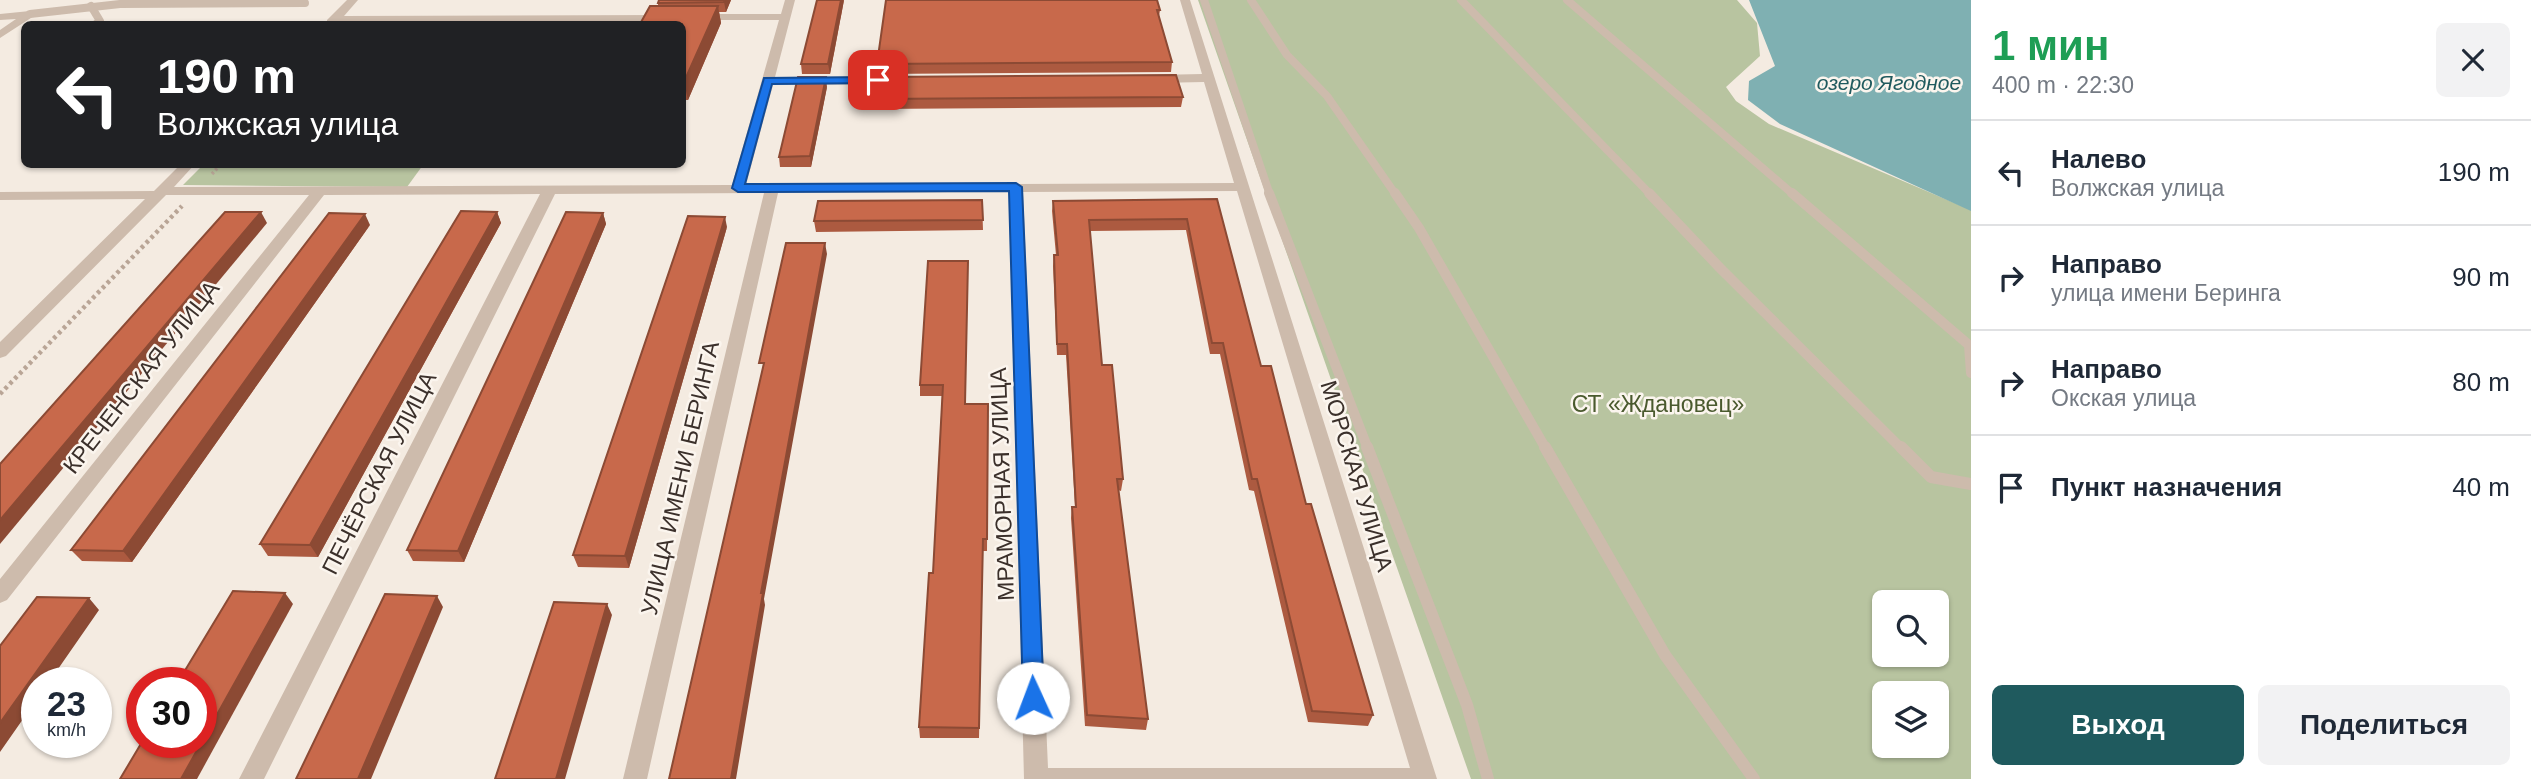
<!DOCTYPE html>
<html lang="ru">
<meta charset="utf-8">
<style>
body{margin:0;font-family:Helvetica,sans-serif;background:#f2f2f3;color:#1f2937;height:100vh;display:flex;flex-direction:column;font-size:26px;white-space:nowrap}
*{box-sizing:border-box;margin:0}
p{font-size:23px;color:#747a83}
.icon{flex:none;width:38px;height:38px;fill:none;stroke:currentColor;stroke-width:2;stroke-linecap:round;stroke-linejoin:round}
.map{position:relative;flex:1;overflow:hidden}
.drawer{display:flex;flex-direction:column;background:#fff;width:560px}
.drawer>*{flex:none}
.guide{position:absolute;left:21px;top:21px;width:665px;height:147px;border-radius:10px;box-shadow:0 2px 5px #0004;background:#202124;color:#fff;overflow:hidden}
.controls{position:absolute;left:1872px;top:590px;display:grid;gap:14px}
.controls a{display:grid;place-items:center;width:77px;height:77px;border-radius:10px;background:#fff;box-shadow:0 2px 5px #0004;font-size:35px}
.speed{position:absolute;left:21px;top:667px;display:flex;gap:14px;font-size:35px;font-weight:700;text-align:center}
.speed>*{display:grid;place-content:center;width:91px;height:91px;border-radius:50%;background:#fff;box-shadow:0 2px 5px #0004;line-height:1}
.speed small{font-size:18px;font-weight:400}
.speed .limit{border:10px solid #d22;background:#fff;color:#111}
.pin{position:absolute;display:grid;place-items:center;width:60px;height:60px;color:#fff;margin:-30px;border-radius:14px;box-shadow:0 4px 10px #0006}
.me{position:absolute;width:77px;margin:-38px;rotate:358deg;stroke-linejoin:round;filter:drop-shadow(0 0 5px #0008)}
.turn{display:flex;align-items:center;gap:24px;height:147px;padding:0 21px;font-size:32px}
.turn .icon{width:91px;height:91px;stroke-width:2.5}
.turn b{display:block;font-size:49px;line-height:60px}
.round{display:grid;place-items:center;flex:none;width:74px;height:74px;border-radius:10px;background:#f2f2f3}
.summary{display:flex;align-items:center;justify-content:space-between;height:119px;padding:0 21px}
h1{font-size:42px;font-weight:700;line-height:52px;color:#1e9e55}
.cta{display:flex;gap:14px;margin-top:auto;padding:14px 21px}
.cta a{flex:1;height:80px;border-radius:10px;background:#1f5a5e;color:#fff;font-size:28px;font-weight:700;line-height:80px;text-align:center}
.cta a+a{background:#f2f2f3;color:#1f2937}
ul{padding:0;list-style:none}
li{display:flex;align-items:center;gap:21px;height:105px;padding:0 21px;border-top:2px solid #e0e1e3}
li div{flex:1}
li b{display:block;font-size:26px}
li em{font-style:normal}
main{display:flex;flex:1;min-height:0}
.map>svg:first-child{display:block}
.green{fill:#b8c4a0;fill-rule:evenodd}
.water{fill:#7fb0b2}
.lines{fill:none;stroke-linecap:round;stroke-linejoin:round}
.path-far1{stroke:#b9a596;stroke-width:3.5;stroke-dasharray:2.5 2.5;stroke-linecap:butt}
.path{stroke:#b9a596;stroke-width:4.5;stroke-dasharray:3.5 3.5;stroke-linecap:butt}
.service-far2{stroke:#cdbbac;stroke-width:8}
.service-far1{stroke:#cdbbac;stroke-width:10}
.service{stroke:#cdbbac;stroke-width:12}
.minor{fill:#cdbbac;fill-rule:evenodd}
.wall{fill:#ac5a40}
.shaded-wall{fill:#8c4a34}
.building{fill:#c8694b;stroke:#8c4a34;stroke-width:2}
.route{fill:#1a73e8;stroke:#114b97;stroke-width:2}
.labels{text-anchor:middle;stroke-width:5;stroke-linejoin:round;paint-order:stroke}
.far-water-label{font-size:21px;font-style:italic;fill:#1f5a5e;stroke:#fbf5ee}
.street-label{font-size:23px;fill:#3b302b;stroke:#fbf5ee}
.park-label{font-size:23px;fill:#4a5a2e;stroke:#fbf5ee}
</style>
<main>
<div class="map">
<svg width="1971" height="779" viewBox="0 0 1971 779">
<rect width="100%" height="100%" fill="#f4ebe1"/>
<g class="green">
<path d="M1198 0H1737L1757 23 1760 56 1726 87 1736 101 1769 124 1971 210V779H1471ZM1885 602H1937V654H1885ZM1885 693H1937V746H1885Z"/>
<polygon points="203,165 423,165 407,187 183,185"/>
</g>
<polygon class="water" points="1749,0 1971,0 1971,211 1780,124 1748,100 1749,81 1775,66"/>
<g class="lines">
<polyline class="path-far1" points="212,174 221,164"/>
<polyline class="path" points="0,394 182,206"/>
<g class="service-far2">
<polyline points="1204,0 1270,195"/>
<polyline points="1251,0 1287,55 1327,96 1396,195"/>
<polyline points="1461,0 1651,195"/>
<polyline points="1567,0 1794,195"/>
<polyline points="91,6 100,21 96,24"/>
<polyline points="30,14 120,4 305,3"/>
</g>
<g class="service-far1">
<polyline points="1269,193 1368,449"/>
<polyline points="1395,193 1419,228 1546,449"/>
<polyline points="1649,193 1720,268 1902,449"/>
<polyline points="1792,193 1969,345 1971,373"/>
</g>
<g class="service">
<polyline points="1367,447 1467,705 1488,779"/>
<polyline points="1545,447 1665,655 1754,779"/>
<polyline points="1901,447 1931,477 1971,484"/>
</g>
<g class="minor">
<polygon points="347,0 358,0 344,16 667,15 673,18 667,21 327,24 327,20"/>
<path d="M785 0H795L775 77 897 76 903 80 897 84 773 85 746 185 1234 183 1204 82 1156 83 1150 79 1156 75 1202 74 1180 0H1190L1437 779H1024L1009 192 778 193 647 779H623L764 193 555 194 264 779H239L540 194 324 195 7 600 0 603V579L309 195H166L6 356 0 358V342L145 199 0 200V192L154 191 181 164H195L174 187 732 185 779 20H699L693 17 699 14H781ZM1237 191 1410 768H1048L1023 192Z"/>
<polygon points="30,11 36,14 34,16 0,38 0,30 16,19 0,20 0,14"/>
</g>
</g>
<g class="wall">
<polygon points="731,0 726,12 719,12 721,23 688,100 682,100 682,24 658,6 658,3"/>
<polygon points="844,0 830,74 802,74 801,64"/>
<polygon points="1160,10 1159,16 1172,62 1171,72 878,74 877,64"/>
<polygon points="827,87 811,167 780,167 779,157"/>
<polygon points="1183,97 1181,107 874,109 873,99"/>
<polygon points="1217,199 1261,366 1373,715 1368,726 1308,722 1254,491 1249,490 1220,354 1210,354 1186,230 1090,231 1102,365 1123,479 1121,491 1118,490 1148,719 1146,730 1085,726 1071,518 1072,507 1075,507 1066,355 1057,355 1053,266 1054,255 1056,255 1052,211 1053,201"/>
<polygon points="982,200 983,230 816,232 814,221"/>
<polygon points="497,212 501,223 318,557 268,556 260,544"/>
<polygon points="603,213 606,224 464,562 413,561 407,550"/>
<polygon points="370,225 132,562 82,561 71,550"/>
<polygon points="727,227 629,568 578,567 573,555"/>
<polygon points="928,261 965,404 988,404 987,551 983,551 979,738 920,738 919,727 933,573 942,396 920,396 920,385"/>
</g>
<g class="shaded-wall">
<polygon points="725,0 731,0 726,12 724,2"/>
<polygon points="841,0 844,0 830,74 828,64"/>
<polygon points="718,6 721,23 688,100 684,82"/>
<polygon points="826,77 827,87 811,167 810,156"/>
<polygon points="261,212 267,223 0,544 0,520"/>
<polygon points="497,212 501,223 318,557 310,545"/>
<polygon points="603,213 606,224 464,562 458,551"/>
<polygon points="365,214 370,225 132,562 123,551"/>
<polygon points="725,217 727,227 629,568 625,556"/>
<polygon points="825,243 827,254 764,599 765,605 736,779 731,779 761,593"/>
<polygon points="285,593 293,604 197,779 181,779"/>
<polygon points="437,596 443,607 371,779 358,779"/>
<polygon points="89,598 99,610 49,682 37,682 37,699 0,752 0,723"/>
<polygon points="607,604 612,615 565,779 556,779"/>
</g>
<g class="building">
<polygon points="659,0 725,0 724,2 658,3"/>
<polygon points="817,0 841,0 828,64 801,64"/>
<polygon points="886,0 1157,0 1160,10 1157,10 1172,62 877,64"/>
<polygon points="650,6 718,6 684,82 682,82 682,24 640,24"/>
<polygon points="1176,75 1183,97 873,99 876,77"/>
<polygon points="798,77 826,77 810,156 779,157"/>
<polygon points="1217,199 1261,366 1271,366 1306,504 1311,504 1373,715 1312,711 1257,479 1252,479 1223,343 1212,343 1187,219 1089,220 1102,365 1112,365 1123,479 1117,479 1148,719 1087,715 1072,507 1076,507 1067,344 1057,344 1054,255 1058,255 1053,201"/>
<polygon points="982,200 983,220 814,221 818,201"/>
<polygon points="461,211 497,212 310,545 260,544"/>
<polygon points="225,212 261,212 0,520 0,464"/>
<polygon points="566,212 603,213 458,551 407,550"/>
<polygon points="329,213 365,214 123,551 71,550"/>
<polygon points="688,216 725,217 625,556 573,555"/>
<polygon points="786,243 825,243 761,593 763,593 731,779 669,779 764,363 759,363"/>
<polygon points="928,261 968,261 965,404 988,404 987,539 983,539 979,728 919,727 929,573 933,573 943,385 920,385"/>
<polygon points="233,591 285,593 181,779 120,779 142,742 201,742 201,682 178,682"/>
<polygon points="385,594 437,596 358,779 296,779"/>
<polygon points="37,597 89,598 0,723 0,646"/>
<polygon points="554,602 607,604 556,779 495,779"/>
</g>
<polygon class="route" points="878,77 883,80 882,83 772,84 745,184 1016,183 1022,187 1044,698 1041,705 1033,707 1026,705 1023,698 1009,191 738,192 732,188 764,78"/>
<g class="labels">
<g class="far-water-label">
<text x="1889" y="90">озеро Ягодное</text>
</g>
<g class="street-label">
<text transform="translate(141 377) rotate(-52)" y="8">КРЕЧЕНСКАЯ УЛИЦА</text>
<text transform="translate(379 473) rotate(-63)" y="8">ПЕЧЁРСКАЯ УЛИЦА</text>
<text transform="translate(1357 476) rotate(73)" y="8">МОРСКАЯ УЛИЦА</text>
<text transform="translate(680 478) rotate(-77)" y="8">УЛИЦА ИМЕНИ БЕРИНГА</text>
<text transform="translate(1002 484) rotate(-92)" y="8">МРАМОРНАЯ УЛИЦА</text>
</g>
<g class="park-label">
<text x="1658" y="412">СТ «Ждановец»</text>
</g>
</g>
</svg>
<div class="controls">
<a><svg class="icon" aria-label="search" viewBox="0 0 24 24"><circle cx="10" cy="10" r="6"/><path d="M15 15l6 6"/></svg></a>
<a><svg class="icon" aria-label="layers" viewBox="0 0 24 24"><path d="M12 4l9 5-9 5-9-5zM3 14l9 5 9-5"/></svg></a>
</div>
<div class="speed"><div>23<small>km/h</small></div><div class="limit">30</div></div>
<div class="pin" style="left:878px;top:80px;background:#d93025"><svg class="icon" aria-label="arrive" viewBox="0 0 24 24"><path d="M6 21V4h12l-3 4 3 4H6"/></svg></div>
<svg class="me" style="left:1033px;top:698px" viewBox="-20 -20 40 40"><circle r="19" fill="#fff"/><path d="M0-13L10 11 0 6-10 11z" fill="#1a73e8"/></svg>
<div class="guide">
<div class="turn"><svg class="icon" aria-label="left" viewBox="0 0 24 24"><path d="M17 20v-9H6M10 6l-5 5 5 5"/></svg><div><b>190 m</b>Волжская улица</div></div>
</div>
</div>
<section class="drawer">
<div class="summary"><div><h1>1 мин</h1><p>400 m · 22:30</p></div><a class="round"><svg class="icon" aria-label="close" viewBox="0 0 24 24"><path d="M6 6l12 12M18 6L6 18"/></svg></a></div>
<ul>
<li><svg class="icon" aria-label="left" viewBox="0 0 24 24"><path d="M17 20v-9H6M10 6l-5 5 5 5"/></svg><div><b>Налево</b><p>Волжская улица</p></div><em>190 m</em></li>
<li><svg class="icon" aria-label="right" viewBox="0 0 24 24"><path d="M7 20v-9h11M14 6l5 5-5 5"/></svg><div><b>Направо</b><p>улица имени Беринга</p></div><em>90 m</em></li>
<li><svg class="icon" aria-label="right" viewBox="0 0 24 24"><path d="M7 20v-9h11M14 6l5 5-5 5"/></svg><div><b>Направо</b><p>Окская улица</p></div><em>80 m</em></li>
<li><svg class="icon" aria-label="arrive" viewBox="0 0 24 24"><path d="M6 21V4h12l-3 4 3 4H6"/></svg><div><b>Пункт назначения</b></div><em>40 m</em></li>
</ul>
<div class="cta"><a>Выход</a><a>Поделиться</a></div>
</section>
</main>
